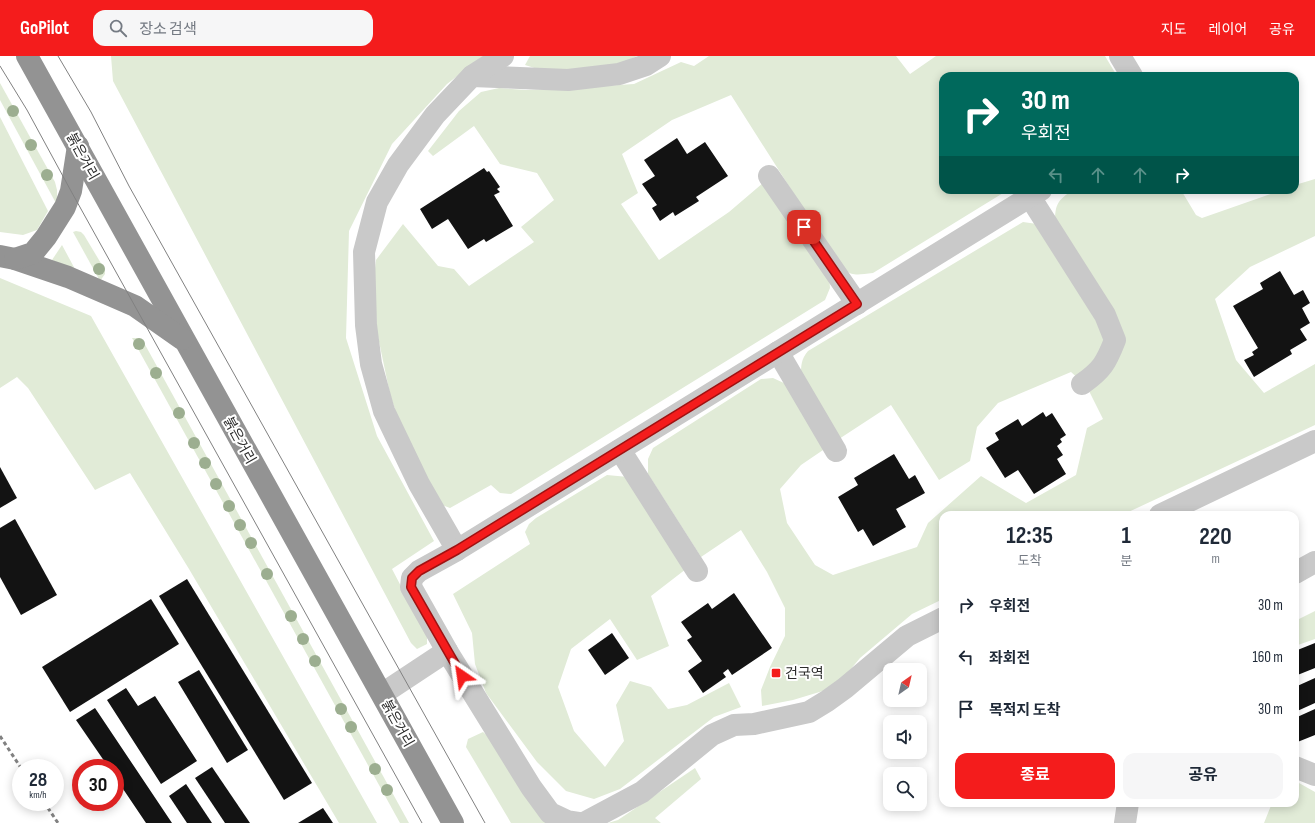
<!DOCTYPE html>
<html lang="ko">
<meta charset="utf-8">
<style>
body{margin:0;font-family:"Sofia Sans Condensed","Noto Sans KR",sans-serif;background:#f6f6f7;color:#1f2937;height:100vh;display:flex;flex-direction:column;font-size:15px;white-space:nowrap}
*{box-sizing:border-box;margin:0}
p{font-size:13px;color:#747a83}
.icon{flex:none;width:22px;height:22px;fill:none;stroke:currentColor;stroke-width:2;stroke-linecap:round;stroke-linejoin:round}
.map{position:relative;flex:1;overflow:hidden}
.sheet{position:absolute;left:939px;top:455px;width:360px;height:296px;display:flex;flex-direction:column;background:#fff;border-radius:12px;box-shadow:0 2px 10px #0003}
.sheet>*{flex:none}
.top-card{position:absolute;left:939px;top:16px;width:360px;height:122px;border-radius:12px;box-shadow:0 2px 10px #0003;background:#00695c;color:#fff;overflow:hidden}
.needle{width:26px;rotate:34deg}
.fabs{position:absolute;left:883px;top:607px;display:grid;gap:8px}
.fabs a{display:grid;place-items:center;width:44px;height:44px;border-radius:8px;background:#fff;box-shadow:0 2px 10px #0003;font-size:20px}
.speed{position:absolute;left:12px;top:703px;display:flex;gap:8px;font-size:20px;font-weight:700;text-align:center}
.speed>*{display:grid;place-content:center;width:52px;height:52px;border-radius:50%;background:#fff;box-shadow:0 2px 10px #0003;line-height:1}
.speed small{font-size:10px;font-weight:400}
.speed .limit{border:6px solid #d22;background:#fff;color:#111}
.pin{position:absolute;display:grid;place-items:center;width:34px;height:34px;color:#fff;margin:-17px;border-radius:8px;box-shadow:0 2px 6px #0006}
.me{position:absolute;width:44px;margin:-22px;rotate:328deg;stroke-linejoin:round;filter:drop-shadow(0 0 3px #0008)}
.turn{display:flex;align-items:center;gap:14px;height:84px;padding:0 16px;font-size:18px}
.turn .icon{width:52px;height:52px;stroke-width:2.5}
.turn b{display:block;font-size:28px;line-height:34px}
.lanes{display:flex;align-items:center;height:38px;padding:0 16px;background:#0003;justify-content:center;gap:20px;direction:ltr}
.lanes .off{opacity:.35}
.eta{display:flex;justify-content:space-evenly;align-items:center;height:68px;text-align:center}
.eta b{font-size:24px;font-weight:700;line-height:28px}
.action{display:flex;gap:8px;margin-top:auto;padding:8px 16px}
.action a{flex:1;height:46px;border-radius:12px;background:#f41c1c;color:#fff;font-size:16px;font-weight:700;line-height:46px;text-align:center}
.action a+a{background:#f6f6f7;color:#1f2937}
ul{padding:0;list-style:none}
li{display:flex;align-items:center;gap:12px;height:52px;padding:0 16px}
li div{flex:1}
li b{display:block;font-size:15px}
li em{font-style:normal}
header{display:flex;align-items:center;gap:24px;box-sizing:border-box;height:56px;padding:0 20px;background:#f41c1c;color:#fff}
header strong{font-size:19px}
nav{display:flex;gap:22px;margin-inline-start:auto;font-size:14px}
.search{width:280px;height:36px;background:#f6f6f7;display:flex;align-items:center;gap:10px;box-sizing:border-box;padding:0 14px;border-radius:12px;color:#747a83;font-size:15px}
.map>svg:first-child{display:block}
.green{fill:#e1ebd7}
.building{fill:#131313}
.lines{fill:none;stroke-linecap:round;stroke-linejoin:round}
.minor{stroke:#c9c9c9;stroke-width:22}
.highway{stroke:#939393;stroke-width:22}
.tram{stroke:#818181;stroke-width:1}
.rail{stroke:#818181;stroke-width:3;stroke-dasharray:4 3;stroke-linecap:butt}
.tree{fill:#9cae90}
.route-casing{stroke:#9f1212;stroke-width:10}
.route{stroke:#f41c1c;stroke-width:7}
.poi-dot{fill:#f41c1c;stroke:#fff;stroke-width:1.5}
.labels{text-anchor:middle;stroke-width:4;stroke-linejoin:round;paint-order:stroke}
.street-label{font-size:14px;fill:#2c2c2c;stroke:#fff}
.poi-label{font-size:14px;fill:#2c2c2c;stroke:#fff;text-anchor:start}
</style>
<header>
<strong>GoPilot</strong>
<div class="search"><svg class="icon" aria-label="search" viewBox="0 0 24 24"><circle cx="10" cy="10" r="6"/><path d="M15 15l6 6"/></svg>장소 검색</div>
<nav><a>지도</a><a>레이어</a><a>공유</a></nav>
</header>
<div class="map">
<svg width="1315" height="767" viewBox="0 0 1315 767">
<rect width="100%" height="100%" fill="#fff"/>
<g class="green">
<polygon points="111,0 483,0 447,28 392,88 349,175 346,282 377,380 434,485 392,513 427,580 427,588 417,593 411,587 113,25"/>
<polygon points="530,0 637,0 620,8 577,13 544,15 525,9"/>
<path d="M709 0H896L910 18 936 0H1105L1117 20H943V134H1008L873 217C850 220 849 220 834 201L731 39 672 64 622 98 638 137 621 148 659 204 729 156 763 127 829 219 830 232 825 244 511 438 500 437 491 429 450 452 442 449 409 397 390 338 377 276 374 221 376 204 403 168 438 210 454 213 469 230 534 186 521 171 554 144 537 117 500 108 474 70 433 100 428 95 459 55 481 36 499 32 526 34 573 32 634 28 681 6 694 10Z"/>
<polygon points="0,27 55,126 57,134 57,149 0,44"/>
<polygon points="0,61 48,155 37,174 23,179 0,176"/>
<path d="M1315 123V180L1250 211 1215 243 1236 304 1264 337 1315 308V369L1122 459H943V543L912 558 860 602 836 631 793 644 762 650 761 634 770 611 785 580V552L767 516 741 474 701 501 648 418V403L653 392 761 323 773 322 786 328 826 392 801 409 780 433 787 467 815 509 833 519 917 491 928 467 981 420 1026 447 1076 419 1087 372 1103 363 1088 333 1114 307 1055 166C1055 148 1058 144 1073 134H1181L1196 159 1202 162 1282 134H1295V129Z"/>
<path d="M1023 166 1037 168 1103 273 1104 293 1080 324 1071 316 998 347 977 371 970 405 939 424 891 349 839 383 801 320C801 310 801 303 808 295Z"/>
<polygon points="76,175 81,176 84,179 105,214 105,218 100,225 73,176"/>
<polygon points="62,189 76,215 52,204"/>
<polygon points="0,222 91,260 377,767 339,767 189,513 130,417 95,434 28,332 17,321 0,332"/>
<polygon points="132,282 137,282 143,285 409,767 400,767"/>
<polygon points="607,419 628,421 686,513 651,540 669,590 637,604 610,563 571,593 558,631 574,675 605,711 624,685 616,649 630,625 651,631 668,653 687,649 729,627 741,651 714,661 620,733 594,743 566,735 537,706 486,637 475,608 472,577 453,538 530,488 525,476 529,468 536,462"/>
<polygon points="1315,555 1315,583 1295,590 1295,565"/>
<polygon points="483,676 491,683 553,767 511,767 466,691 468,683"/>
<polygon points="695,712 701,723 655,762 661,767 608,767 618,764"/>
<polygon points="1295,727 1299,727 1315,736 1315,767 1264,767 1272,747 1295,747"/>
</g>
<g class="building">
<polygon points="677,82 687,98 705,86 728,120 696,141 699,145 675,160 673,156 660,165 652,152 657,149 642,128 655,120 644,104"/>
<polygon points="484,112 487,116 489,115 500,131 497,133 500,136 494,139 513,170 486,186 484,183 468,193 448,163 432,173 420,153"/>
<polygon points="1280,215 1294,239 1303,234 1310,247 1302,252 1310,267 1300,273 1307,284 1290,294 1292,298 1254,321 1244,304 1254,299 1252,296 1258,292 1233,250 1263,233 1260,227"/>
<polygon points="1043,356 1046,361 1052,357 1066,379 1060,383 1062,386 1057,390 1063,399 1057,403 1066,418 1034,438 1018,414 1005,422 986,392 999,384 995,377 1018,363 1022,370"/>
<polygon points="894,398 909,423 915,419 925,437 896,453 906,471 873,490 863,473 858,476 838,441 858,429 854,422"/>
<polygon points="0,411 17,442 0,452"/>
<polygon points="15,463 57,539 21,559 0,521 0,472"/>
<polygon points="187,523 312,727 284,744 159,540"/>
<polygon points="734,537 772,592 732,619 728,613 723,617 726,621 703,637 688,615 702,605 687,584 692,581 681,566 708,547 712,553"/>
<polygon points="151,543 179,588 70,656 42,611"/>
<polygon points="612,577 629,602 605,619 588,594"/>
<polygon points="1315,587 1315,612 1295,620 1295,595"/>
<polygon points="199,614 248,694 227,707 178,626"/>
<polygon points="1315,622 1315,647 1295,656 1295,631"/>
<polygon points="126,632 138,650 155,640 197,705 161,728 107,644"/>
<polygon points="95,652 172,767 146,767 115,721 115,712 109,712 76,664"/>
<polygon points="1315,653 1315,679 1295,687 1295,662"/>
<polygon points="212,711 250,767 225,767 195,722"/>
<polygon points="186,728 212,767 187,767 169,740"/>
<polygon points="323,752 333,767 298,767"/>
</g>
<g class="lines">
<g class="minor">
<polyline points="1120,0 1132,20"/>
<polyline points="472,20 568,24 619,18 646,9 660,0"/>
<polyline points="769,120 857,248"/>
<path d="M1030 141 1105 259 1115 284C1106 307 1102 314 1082 328"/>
<polyline points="778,296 836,395"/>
<polyline points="620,394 697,515"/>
<polyline points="1160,459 1315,385"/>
<polyline points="457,494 419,428 384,355 371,308 366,269 364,196 377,146 398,109 435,59 472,20 503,0"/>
<polyline points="1295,517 1315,506"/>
<polyline points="447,595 531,731 550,757 567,765 580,767"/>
<polyline points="382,638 447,595 411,531 412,522 419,515 457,494 1041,134"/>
<polyline points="1295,711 1315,719"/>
<polyline points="584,767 642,736 712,679 734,669 754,668 809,656 827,645 845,632 907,580 943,562"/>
<polyline points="1125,767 1128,747"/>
</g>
<g class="highway">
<polyline points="27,0 453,767"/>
<polyline points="0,200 15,203 68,221 112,240 135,250 182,283"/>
<polyline points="15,203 33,197 46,181 65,151 71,135 78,90"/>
</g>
<g class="tram">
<polyline points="58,0 91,56 129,130 485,767"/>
<polyline points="0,10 27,54 71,135 422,767"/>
</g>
<g class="rail">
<polyline points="0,680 21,712"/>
<polyline points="44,746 58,767"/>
</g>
</g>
<g class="tree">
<circle cx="13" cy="55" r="6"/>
<circle cx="31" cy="89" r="6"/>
<circle cx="47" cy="119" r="6"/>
<circle cx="99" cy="213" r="6"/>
<circle cx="139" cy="288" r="6"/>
<circle cx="156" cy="317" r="6"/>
<circle cx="179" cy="357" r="6"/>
<circle cx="194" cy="387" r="6"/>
<circle cx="205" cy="407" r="6"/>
<circle cx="216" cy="428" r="6"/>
<circle cx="229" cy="450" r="6"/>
<circle cx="240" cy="469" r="6"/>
<circle cx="251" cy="487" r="6"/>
<circle cx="267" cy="518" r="6"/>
<circle cx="291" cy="560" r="6"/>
<circle cx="303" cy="583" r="6"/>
<circle cx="315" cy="605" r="6"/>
<circle cx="341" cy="653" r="6"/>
<circle cx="351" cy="671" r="6"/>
<circle cx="375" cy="713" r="6"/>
<circle cx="387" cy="734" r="6"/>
</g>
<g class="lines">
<defs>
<polyline id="route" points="462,620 411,531 412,522 419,515 457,494 857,248 804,171"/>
</defs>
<use href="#route" class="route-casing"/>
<use href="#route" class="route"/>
</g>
<rect class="poi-dot" x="771" y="612" width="10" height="10" rx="2"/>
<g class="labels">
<g class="street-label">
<text transform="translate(83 100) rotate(61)" y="5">붉은거리</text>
<text transform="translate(240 384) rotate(61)" y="5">붉은거리</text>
<text transform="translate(398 667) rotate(61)" y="5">붉은거리</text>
</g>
<g class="poi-label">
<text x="785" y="622">건국역</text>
</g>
</g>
</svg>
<div class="fabs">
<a><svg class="needle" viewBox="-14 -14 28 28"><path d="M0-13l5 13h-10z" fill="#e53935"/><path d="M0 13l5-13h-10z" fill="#747a83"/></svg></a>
<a><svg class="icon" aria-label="sound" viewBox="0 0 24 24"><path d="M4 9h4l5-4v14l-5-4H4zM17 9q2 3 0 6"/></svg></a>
<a><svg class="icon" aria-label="search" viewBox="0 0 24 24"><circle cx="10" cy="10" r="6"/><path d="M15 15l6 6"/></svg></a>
</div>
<div class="speed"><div>28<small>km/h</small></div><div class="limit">30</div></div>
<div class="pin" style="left:804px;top:171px;background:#d93025"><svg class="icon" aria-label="arrive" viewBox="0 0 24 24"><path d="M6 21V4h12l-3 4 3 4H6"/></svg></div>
<svg class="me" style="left:462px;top:620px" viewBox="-20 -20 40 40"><path d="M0-17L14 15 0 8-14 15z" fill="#f41c1c" stroke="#fff" stroke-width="4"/></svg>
<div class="top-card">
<div class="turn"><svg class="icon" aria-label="right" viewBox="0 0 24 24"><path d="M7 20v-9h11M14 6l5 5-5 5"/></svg><div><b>30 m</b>우회전</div></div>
<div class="lanes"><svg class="icon off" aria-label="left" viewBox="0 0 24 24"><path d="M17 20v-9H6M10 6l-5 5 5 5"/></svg><svg class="icon off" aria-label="ahead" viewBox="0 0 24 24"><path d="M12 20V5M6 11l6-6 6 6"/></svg><svg class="icon off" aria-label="ahead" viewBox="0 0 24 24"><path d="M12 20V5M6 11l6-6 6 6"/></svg><svg class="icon" aria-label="right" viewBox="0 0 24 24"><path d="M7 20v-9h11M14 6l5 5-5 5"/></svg></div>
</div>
<section class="sheet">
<div class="eta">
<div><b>12:35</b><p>도착</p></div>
<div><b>1</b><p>분</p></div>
<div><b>220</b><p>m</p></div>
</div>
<ul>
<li><svg class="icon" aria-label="right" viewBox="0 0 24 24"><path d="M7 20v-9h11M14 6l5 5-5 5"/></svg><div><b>우회전</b></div><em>30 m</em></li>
<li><svg class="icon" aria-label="left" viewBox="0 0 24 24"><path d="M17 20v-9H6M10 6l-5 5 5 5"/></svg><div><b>좌회전</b></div><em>160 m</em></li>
<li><svg class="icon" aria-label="arrive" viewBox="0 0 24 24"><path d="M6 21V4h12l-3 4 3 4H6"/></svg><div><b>목적지 도착</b></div><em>30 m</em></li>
</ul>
<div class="action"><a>종료</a><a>공유</a></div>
</section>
</div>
